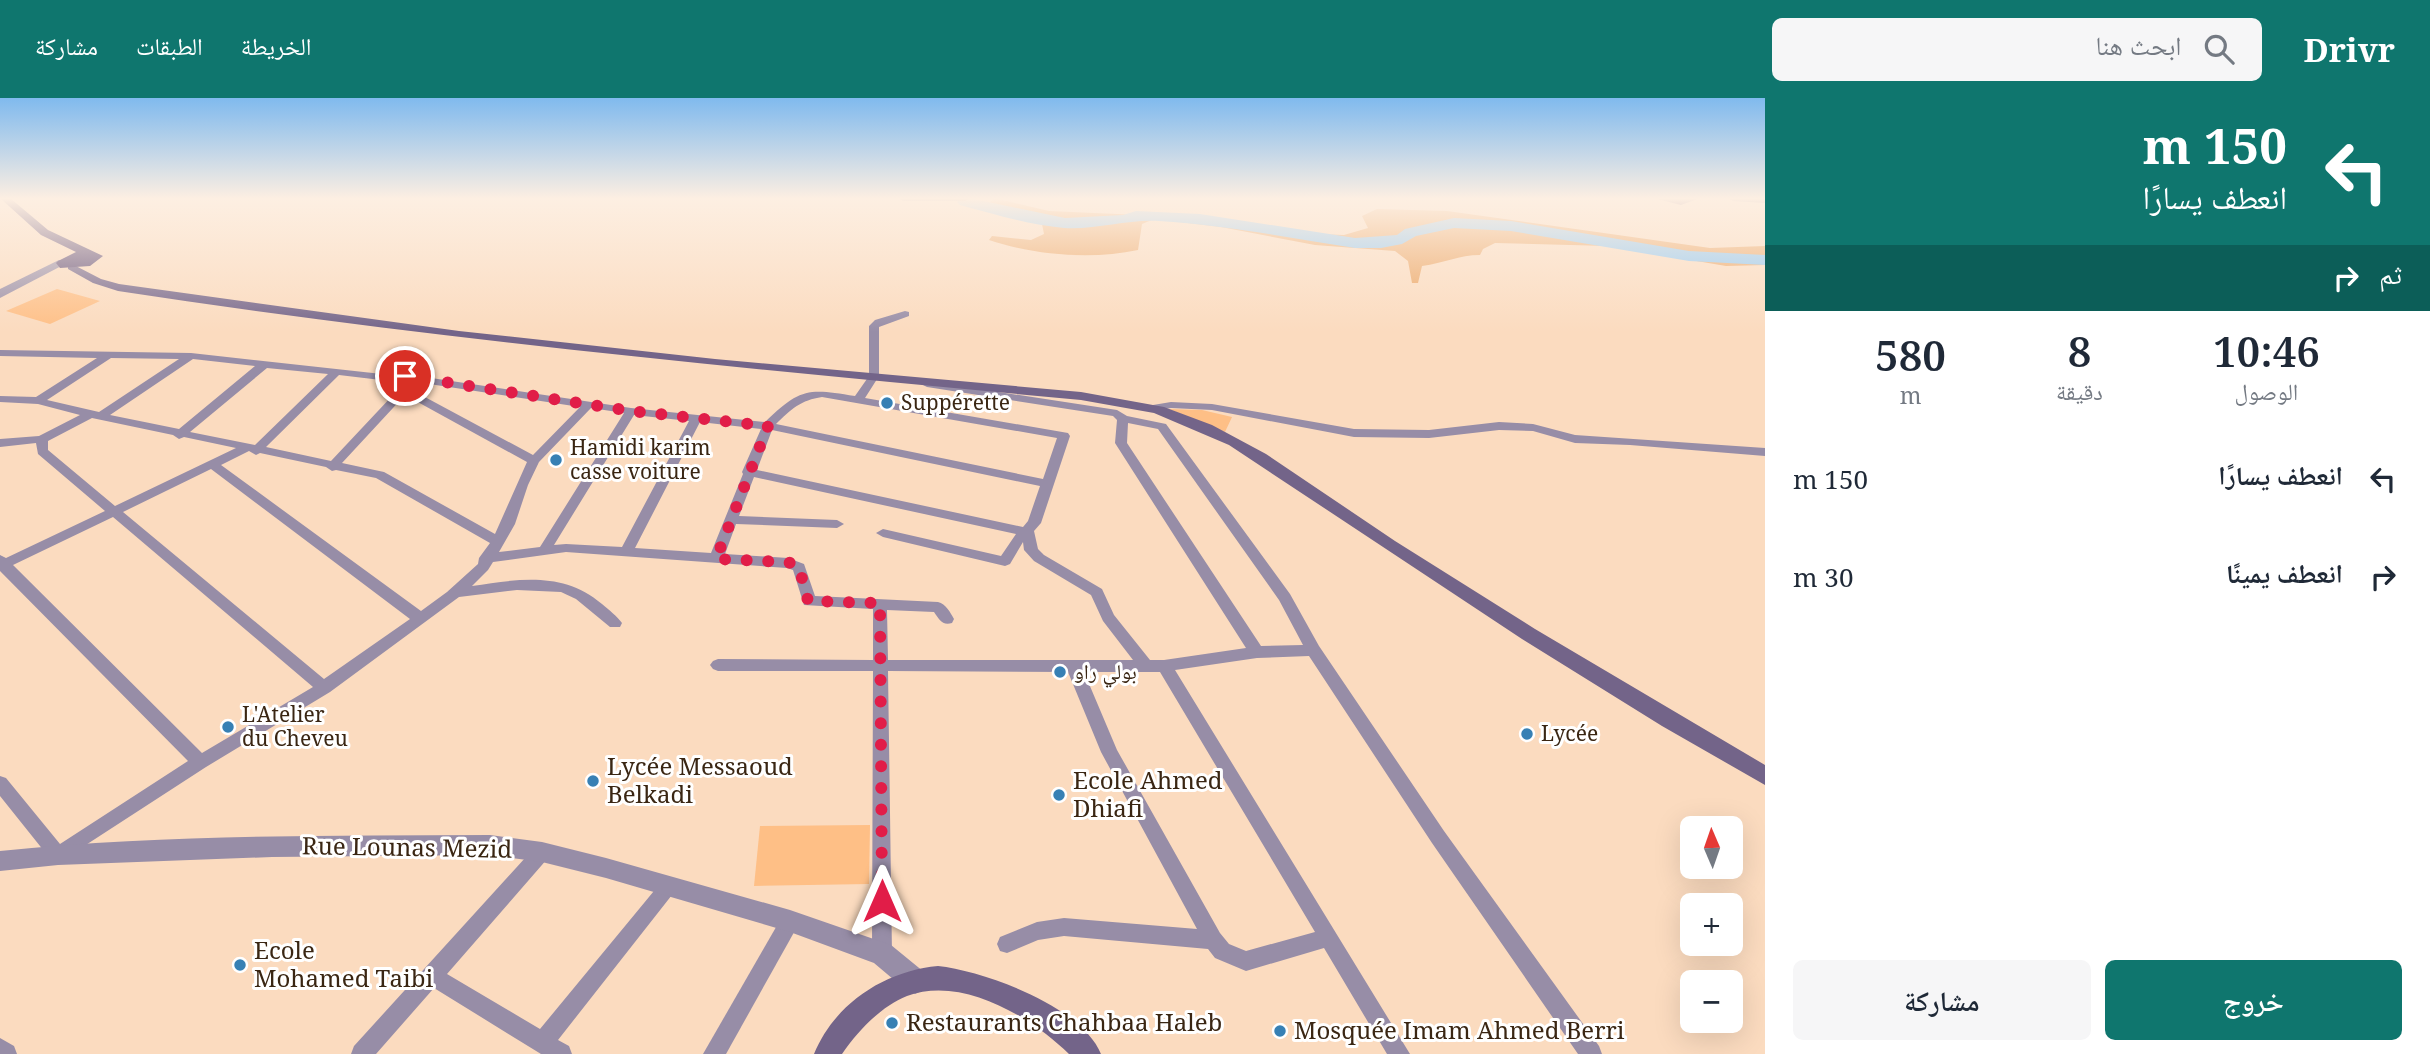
<!DOCTYPE html>
<html lang="ar">
<meta charset="utf-8">
<style>
body{margin:0;font-family:"Noto Serif","Noto Naskh Arabic",serif;background:#f6f6f7;color:#1f2937;direction:rtl;height:100vh;display:flex;flex-direction:column;font-size:26px;white-space:nowrap}
*{box-sizing:border-box;margin:0}
p{font-size:23px;color:#747a83}
.icon{flex:none;width:38px;height:38px;fill:none;stroke:currentColor;stroke-width:2;stroke-linecap:round;stroke-linejoin:round}
.map{position:relative;flex:1;overflow:hidden;direction:ltr}
.sheet{display:flex;flex-direction:column;background:#fff;width:665px}
.sheet>*{flex:none}
.hud{background:#0f766e;color:#fff;overflow:hidden}
.needle{width:46px;rotate:358deg}
.controls{position:absolute;left:1680px;top:718px;display:grid;gap:14px}
.controls a{display:grid;place-items:center;width:63px;height:63px;border-radius:10px;background:#fff;box-shadow:0 7px 28px #0002;font-size:35px}
.pin{position:absolute;display:grid;place-items:center;width:60px;height:60px;color:#fff;margin:-30px;border:4px solid #fff;border-radius:50%;box-shadow:0 2px 7px #0007}
.me{position:absolute;width:77px;margin:-38px;rotate:0deg;stroke-linejoin:round;filter:drop-shadow(0 0 5px #0008)}
.turn{display:flex;align-items:center;gap:24px;height:147px;padding:0 28px;font-size:32px}
.turn .icon{width:91px;height:91px;stroke-width:2.5}
.turn b{display:block;font-size:49px;line-height:60px}
.then{display:flex;align-items:center;height:66px;padding:0 28px;background:#0003;gap:14px;font-size:26px}
.eta{display:flex;justify-content:space-evenly;align-items:center;height:119px;text-align:center}
.eta b{font-size:42px;font-weight:600;line-height:49px}
.primary-button{display:flex;gap:14px;margin-top:auto;padding:14px 28px}
.primary-button a{flex:1;height:80px;border-radius:10px;background:#0f766e;color:#fff;font-size:28px;font-weight:600;line-height:80px;text-align:center}
.primary-button a+a{background:#f6f6f7;color:#1f2937}
ul{padding:0;list-style:none}
li{display:flex;align-items:center;gap:21px;height:98px;padding:0 28px}
li div{flex:1}
li b{display:block;font-size:26px}
li em{font-style:normal}
header{display:flex;align-items:center;gap:42px;box-sizing:border-box;height:98px;padding:0 35px;background:#0f766e;color:#fff}
header strong{font-size:33px}
nav{display:flex;gap:38px;margin-inline-start:auto;font-size:24px}
.search{width:490px;height:63px;background:#f6f6f7;display:flex;align-items:center;gap:18px;box-sizing:border-box;padding:0 24px;border-radius:10px;color:#747a83;font-size:26px}
main{display:flex;flex:1;min-height:0}
.map>svg:first-child{display:block}
.green{fill:#febf86}
.forest{fill:#eaa15d}
.lines{fill:none;stroke-linecap:round;stroke-linejoin:round}
.river{fill:#84c4f6;fill-rule:evenodd}
.minor{fill:#978da7;fill-rule:evenodd}
.tertiary{fill:#978da7;fill-rule:evenodd}
.secondary{fill:#736489;fill-rule:evenodd}
.primary{fill:#5a4773;fill-rule:evenodd}
.trunk{fill:#503b6a;fill-rule:evenodd}
.route{stroke:#e11d48;stroke-width:12;stroke-dasharray:0 21.6}
.poi-dot{fill:#3780b4;stroke:#fff;stroke-width:2.5}
.labels{text-anchor:middle;stroke-width:6;stroke-linejoin:round;paint-order:stroke}
.poi-label{font-size:21px;fill:#3a2613;stroke:#fff;text-anchor:start}
.near-poi-label{font-size:24px;fill:#3a2613;stroke:#fff;text-anchor:start}
.near-street-label{font-size:24px;fill:#3a2613;stroke:#fff}
</style>
<header>
<strong>Drivr</strong>
<div class="search"><svg class="icon" aria-label="search" viewBox="0 0 24 24"><circle cx="10" cy="10" r="6"/><path d="M15 15l6 6"/></svg>ابحث هنا</div>
<nav><a>الخريطة</a><a>الطبقات</a><a>مشاركة</a></nav>
</header>
<main>
<section class="sheet">
<div class="hud">
<div class="turn"><svg class="icon" aria-label="left" viewBox="0 0 24 24"><path d="M17 20v-9H6M10 6l-5 5 5 5"/></svg><div><b>150 m</b>انعطف يسارًا</div></div>
<div class="then">ثم<svg class="icon" aria-label="right" viewBox="0 0 24 24"><path d="M7 20v-9h11M14 6l5 5-5 5"/></svg></div>
</div>
<div class="eta">
<div><b>10:46</b><p>الوصول</p></div>
<div><b>8</b><p>دقيقة</p></div>
<div><b>580</b><p>m</p></div>
</div>
<ul>
<li><svg class="icon" aria-label="left" viewBox="0 0 24 24"><path d="M17 20v-9H6M10 6l-5 5 5 5"/></svg><div><b>انعطف يسارًا</b></div><em>150 m</em></li>
<li><svg class="icon" aria-label="right" viewBox="0 0 24 24"><path d="M7 20v-9h11M14 6l5 5-5 5"/></svg><div><b>انعطف يمينًا</b></div><em>30 m</em></li>
</ul>
<div class="primary-button"><a>خروج</a><a>مشاركة</a></div>
</section>
<div class="map">
<svg width="1765" height="956" viewBox="0 0 1765 956">
<rect width="100%" height="100%" fill="#fbdbbf"/>
<g class="green">
<polygon points="57,191 100,203 50,226 6,213"/>
<polygon points="1169,311 1202,312 1232,319 1225,334"/>
<polygon points="870,727 869,786 754,788 760,728"/>
</g>
<path class="forest" d="M994 100 1049 113 1208 120 1314 136 1344 137 1368 130 1362 118 1377 111 1447 113 1710 150 1765 148V167L1726 168 1608 148 1495 145 1483 151 1480 157C1459 157 1444 165 1422 168L1418 185H1412L1408 163 1395 153 1315 147 1221 129 1154 121 1142 126 1138 152C1091 162 1034 157 989 142L992 138 1031 142 1044 136 1042 126 983 112Z"/>
<g class="lines">
<path class="river" d="M969 100 1065 120 1123 117 1136 113 1200 116 1355 140 1397 137 1405 131 1454 120 1511 123 1689 153 1765 157V167L1689 163 1511 133 1454 130 1416 138 1402 146 1381 150H1355C1290 140 1225 127 1159 123 1128 121 1096 132 1064 130 1029 127 994 116 960 107L957 104 960 101Z"/>
<g class="minor">
<path d="M905 213 909 214V218L879 229V278L865 300 1068 335 1070 338 1041 425 1034 433 1038 451 1044 457 1102 491 1114 517 1150 562H1164L1246 550 1115 345 1117 322 1113 318 927 289 921 286 927 283 1117 312 1127 318 1166 326 1290 496 1319 548 1444 733 1599 948 1602 956H1578L1432 745 1309 558 1257 560 1175 572 1410 956H1387L1324 850 1246 873 1215 860 1208 851 1064 838 1038 842 1007 855 1000 853 997 846 1000 839 1037 824 1064 820 1197 831 1101 654 1068 574 888 573 892 856 889 863 882 866 875 863 872 856 873 573H718L713 571 710 567 713 563 718 561 873 562V511L804 507 793 472 787 470 566 454 493 464 488 472 472 488C519 481 563 473 602 506 609 512 617 518 622 525L620 529H610L576 501 561 494 517 492 459 499 330 594 206 669 58 765 52 763 0 698V678L6 680 60 746 188 663 0 473V457L6 460 105 413 38 356 36 345 0 349V341L39 338 80 317 38 306 0 304V298L36 299 97 260 0 258V252L191 255 391 277H411L631 310 765 324C800 290 808 290 855 298L869 278V228L875 222ZM111 260 179 261 99 314 47 302ZM193 261 255 268 179 331 110 317ZM267 270 328 276 255 347 190 334ZM339 277 381 282 378 285 381 292 393 294V297L331 363 266 349ZM397 282 406 283V284L398 288 390 287ZM416 284 580 309 533 357 410 291 415 288ZM405 297 527 364 495 436 384 374 342 365ZM822 299 1057 340 1043 381 776 326C791 311 801 302 822 299ZM591 310 624 315 540 449 499 454 515 426 528 387 539 364ZM634 317 689 323 622 449 566 446 554 447ZM92 320 173 337 179 341 184 339 236 350 115 408 48 352V343ZM700 324 761 331 742 374 743 376 711 455 635 450ZM1128 325 1158 331 1279 502 1303 547 1261 548 1127 345ZM772 332 1040 388 1028 423 1023 429 757 372ZM249 353 256 357 260 355 326 369 332 373 336 372 376 380 490 445 479 460 478 466 447 494 421 513 221 367ZM211 371 410 521 324 581 123 414ZM754 379 1016 436 1001 458 883 431 876 435 883 439 1005 468 1010 466 1023 444 1024 452 1034 463 1091 497 1103 523 1133 562H888L887 512 934 514C939 521 942 528 952 525L954 521C950 514 946 506 938 504L815 498 804 466 788 460 725 456 736 426 837 430 844 426 837 422 739 418ZM113 419 313 589 202 655 13 467ZM1084 574H1160L1315 834 1246 853 1229 846 1220 835 1117 652Z"/>
<polygon points="1171,304 1212,306 1354,331 1429,332 1499,324 1533,326 1575,337 1765,350 1765,358 1630,347 1575,345 1533,333 1499,332 1429,340 1354,339 1212,312 1171,310 1151,313 1145,310 1147,308"/>
<polygon points="542,746 548,748 551,754 548,760 447,876 540,931 663,782 670,779 677,782 679,788 558,942 569,948 572,956 541,956 434,890 376,956 351,956 354,948 536,748"/>
<polygon points="790,814 797,817 800,823 797,829 726,956 703,956 783,817"/>
<polygon points="0,940 14,948 17,956 0,956"/>
</g>
<g class="tertiary">
<polygon points="59,162 69,164 0,200 0,191"/>
<path d="M490 737 542 744 606 760 790 812 891 847 924 874 928 883 924 892 915 896 906 892 874 865 790 834 606 780 542 764 490 757 272 759 58 767 0 773V753C162 736 327 738 490 737Z"/>
</g>
<g class="secondary">
<path d="M72 166 101 181 119 186 459 233 715 261 1081 294 1164 309 1212 327 1266 356 1395 443 1535 531 1765 667V687L1662 628 1522 541 1229 347 1154 315 1081 302C759 272 438 242 118 193L93 185 68 171V167Z"/>
<path d="M938 868C985 873 1082 909 1101 956H1069C1031 919 962 877 907 898 880 909 858 933 842 956H814C835 905 885 873 938 868Z"/>
</g>
<polygon class="primary" points="0,100 10,100 48,132 103,158 90,168 60,170 56,165 58,163 76,154 41,137"/>
<g class="trunk">
<polygon points="898,100 970,100 965,103 903,103"/>
<polygon points="1653,100 1700,100 1681,107"/>
<polygon points="1728,100 1765,100 1765,105 1733,103"/>
</g>
</g>
<linearGradient id="sky" x2="0" y2="1"><stop stop-color="#80baee"/><stop offset="0.43" stop-color="#fdefe2"/><stop offset="1" stop-color="#fdefe2" stop-opacity="0"/></linearGradient>
<rect width="1765" height="234" fill="url(#sky)"/>
<g class="lines">
<polyline class="route" points="405,278 631,313 768,328 716,461 788,464 799,469 808,503 880,505 882,803"/>
</g>
<g class="poi-dot">
<circle cx="887" cy="305" r="7"/>
<circle cx="556" cy="362" r="7"/>
<circle cx="1060" cy="574" r="7"/>
<circle cx="228" cy="629" r="7"/>
<circle cx="1527" cy="636" r="7"/>
<circle cx="593" cy="683" r="7"/>
<circle cx="1059" cy="697" r="7"/>
<circle cx="240" cy="867" r="7"/>
<circle cx="892" cy="925" r="7"/>
<circle cx="1280" cy="933" r="7"/>
</g>
<g class="labels">
<g class="poi-label">
<text x="901" y="312">Suppérette</text>
<text x="570" y="357">Hamidi karim<tspan x="570" dy="24">casse voiture</tspan></text>
<text x="1074" y="581">بولي راو</text>
<text x="242" y="624">L'Atelier<tspan x="242" dy="24">du Cheveu</tspan></text>
<text x="1541" y="643">Lycée</text>
</g>
<g class="near-poi-label">
<text x="607" y="677">Lycée Messaoud<tspan x="607" dy="28">Belkadi</tspan></text>
<text x="1073" y="691">Ecole Ahmed<tspan x="1073" dy="28">Dhiafi</tspan></text>
<text x="254" y="861">Ecole<tspan x="254" dy="28">Mohamed Taibi</tspan></text>
<text x="906" y="933">Restaurants Chahbaa Haleb</text>
<text x="1294" y="941">Mosquée Imam Ahmed Berri</text>
</g>
<g class="near-street-label">
<text transform="translate(407 750) rotate(1)" y="8">Rue Lounas Mezid</text>
</g>
</g>
</svg>
<div class="controls">
<a><svg class="needle" viewBox="-14 -14 28 28"><path d="M0-13l5 13h-10z" fill="#e53935"/><path d="M0 13l5-13h-10z" fill="#747a83"/></svg></a>
<a>+</a>
<a>−</a>
</div>
<div class="pin" style="left:405px;top:278px;background:#d93025"><svg class="icon" aria-label="arrive" viewBox="0 0 24 24"><path d="M6 21V4h12l-3 4 3 4H6"/></svg></div>
<svg class="me" style="left:882px;top:803px" viewBox="-20 -20 40 40"><path d="M0-17L14 15 0 8-14 15z" fill="#e11d48" stroke="#fff" stroke-width="4"/></svg>
</div>
</main>
